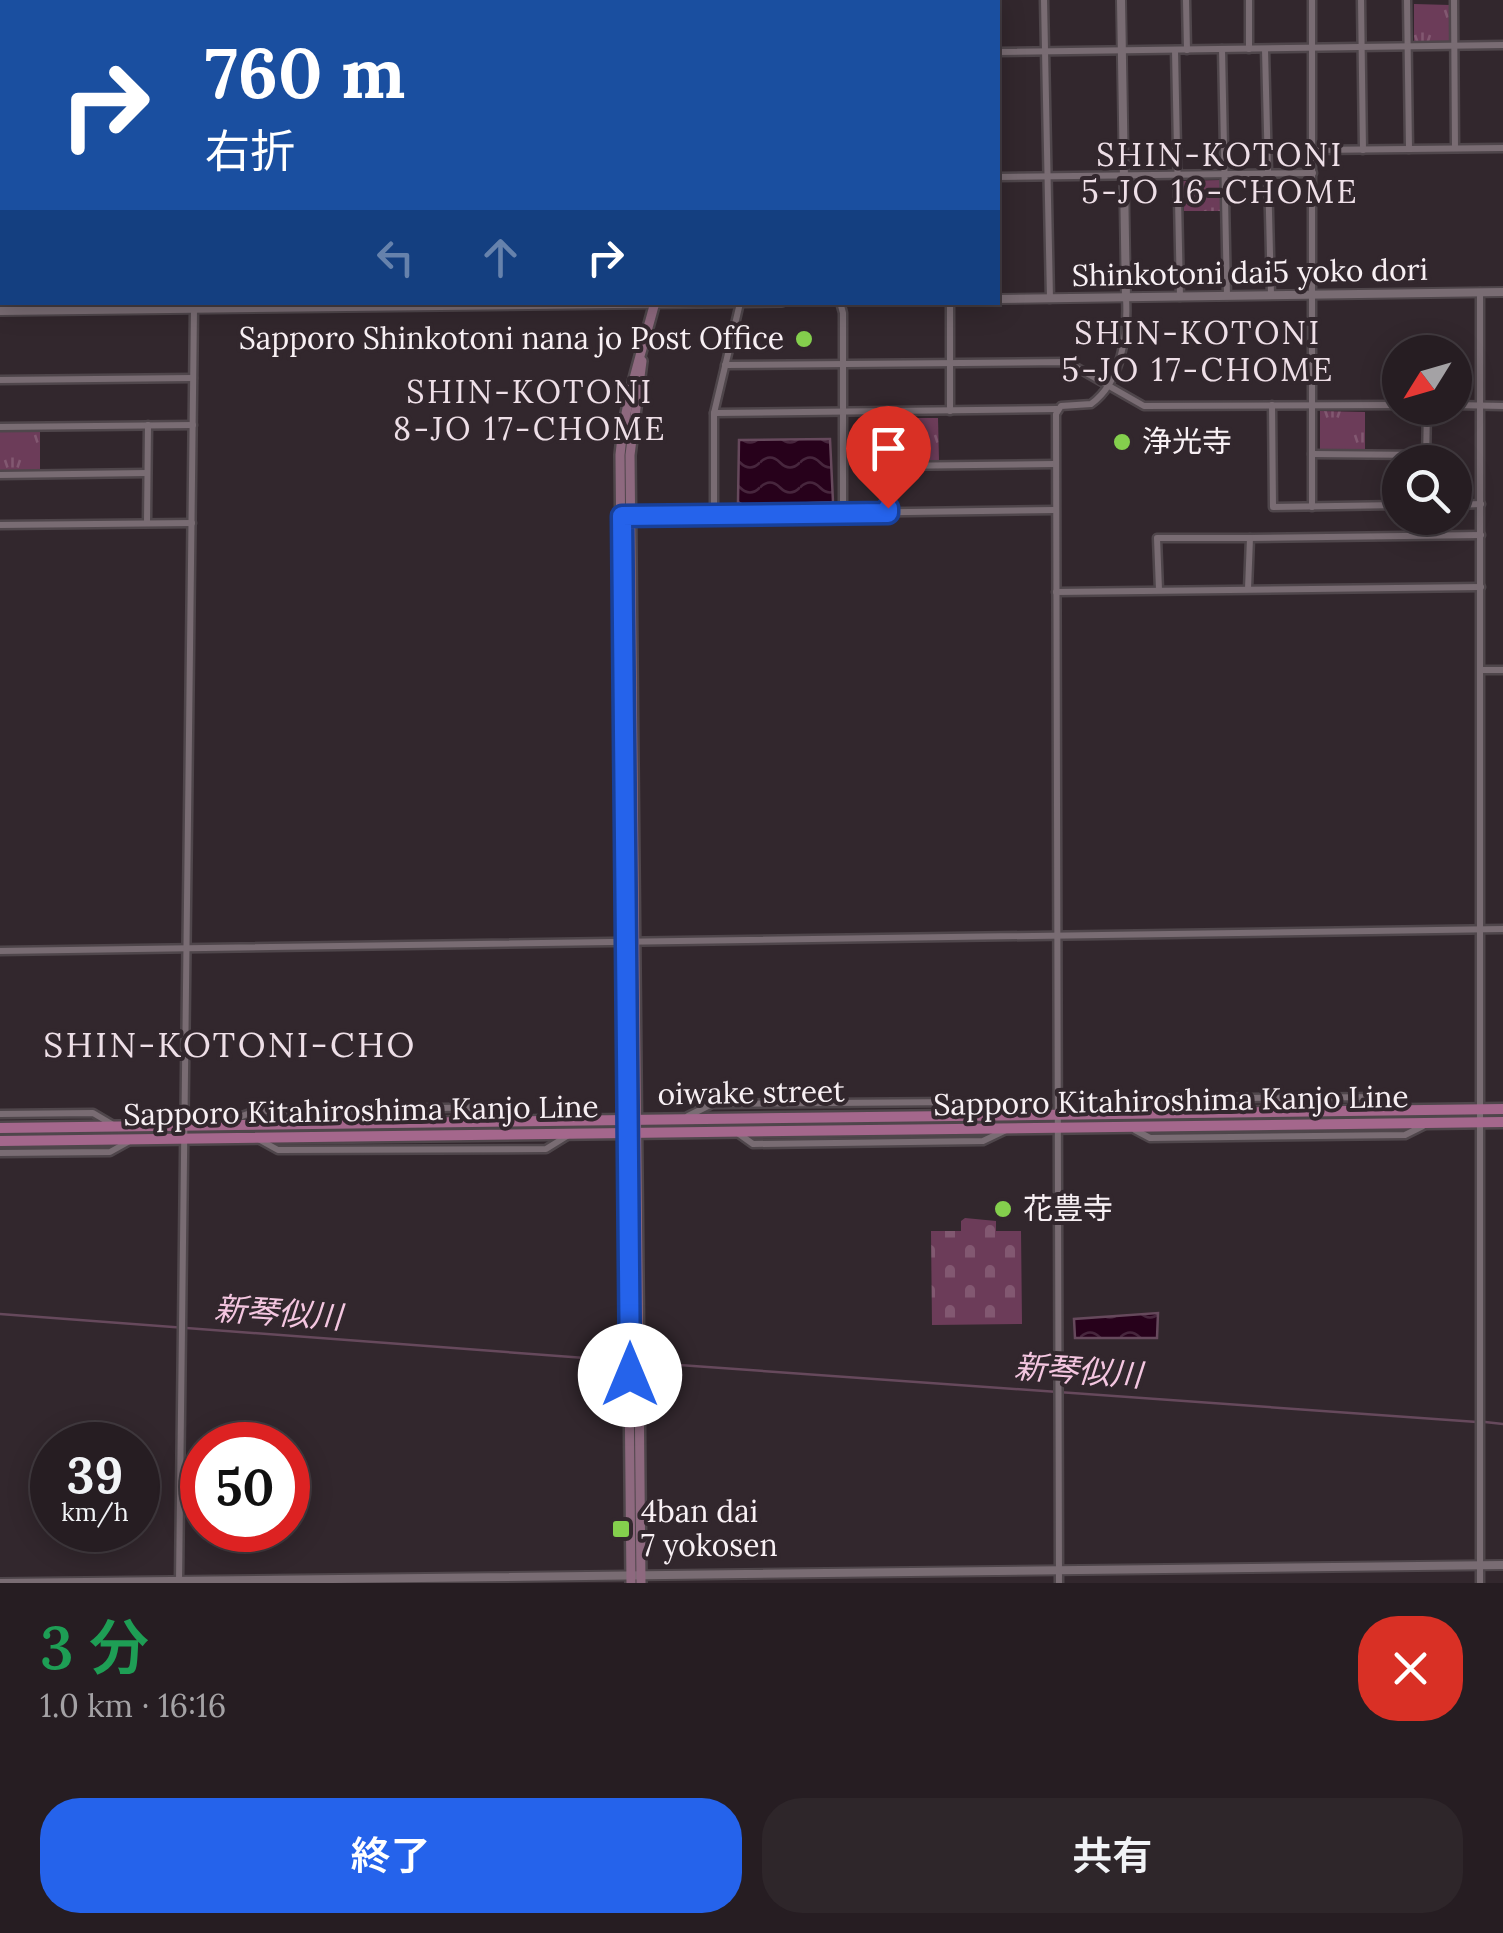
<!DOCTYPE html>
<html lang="ja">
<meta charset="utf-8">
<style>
body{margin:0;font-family:Lora,"Noto Sans JP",serif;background:#2e262a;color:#f1f3f6;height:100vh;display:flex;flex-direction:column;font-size:38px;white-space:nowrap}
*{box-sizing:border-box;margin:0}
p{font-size:32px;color:#a4a2a5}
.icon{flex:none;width:55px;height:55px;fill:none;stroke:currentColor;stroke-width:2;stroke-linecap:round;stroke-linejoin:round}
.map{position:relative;height:1583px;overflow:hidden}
.sheet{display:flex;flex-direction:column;background:#261d22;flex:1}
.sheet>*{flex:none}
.banner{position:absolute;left:0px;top:0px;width:1000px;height:305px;box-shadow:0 5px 25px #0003,0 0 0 2px #423b40;background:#1a4fa0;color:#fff;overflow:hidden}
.needle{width:65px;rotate:233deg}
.fabs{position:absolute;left:1382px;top:335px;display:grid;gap:20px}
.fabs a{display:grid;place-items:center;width:90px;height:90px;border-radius:50%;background:#261d22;box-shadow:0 5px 25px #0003,0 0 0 2px #423b40;font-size:50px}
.speed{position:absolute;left:30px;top:1422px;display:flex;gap:20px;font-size:50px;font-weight:700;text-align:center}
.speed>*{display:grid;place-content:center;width:130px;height:130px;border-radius:50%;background:#261d22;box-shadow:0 5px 25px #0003,0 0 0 2px #423b40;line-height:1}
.speed small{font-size:25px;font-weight:400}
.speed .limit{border:15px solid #d22;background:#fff;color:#111}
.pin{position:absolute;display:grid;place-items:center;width:85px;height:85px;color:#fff;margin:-102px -42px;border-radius:50% 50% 50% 0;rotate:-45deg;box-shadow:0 0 10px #0007}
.pin .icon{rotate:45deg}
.me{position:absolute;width:110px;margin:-55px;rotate:0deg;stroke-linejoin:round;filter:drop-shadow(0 0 8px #0008)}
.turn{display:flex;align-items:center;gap:35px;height:210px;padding:0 40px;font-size:45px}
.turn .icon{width:130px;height:130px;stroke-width:2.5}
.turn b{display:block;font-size:70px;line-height:85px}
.lanes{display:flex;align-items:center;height:95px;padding:0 40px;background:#0003;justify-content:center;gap:50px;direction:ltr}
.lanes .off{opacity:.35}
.round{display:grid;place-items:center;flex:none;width:105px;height:105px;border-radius:40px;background:#2e262a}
.head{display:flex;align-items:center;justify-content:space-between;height:170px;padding:0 40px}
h1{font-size:60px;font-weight:600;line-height:75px;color:#1e9e55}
.action{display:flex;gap:20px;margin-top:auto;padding:20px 40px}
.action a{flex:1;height:115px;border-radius:40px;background:#2563eb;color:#fff;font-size:40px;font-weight:600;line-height:115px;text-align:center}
.action a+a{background:#2e262a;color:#f1f3f6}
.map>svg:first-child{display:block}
.cemetery{fill:url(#cemetery-stones)}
.park{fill:url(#park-tufts)}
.water{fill:url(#water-waves);stroke:#66495c;stroke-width:2.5}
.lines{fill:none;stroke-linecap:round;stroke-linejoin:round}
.stream{stroke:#66495c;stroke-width:2.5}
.river{stroke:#27011b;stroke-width:14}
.minor-casing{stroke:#4f464b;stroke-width:11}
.tertiary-casing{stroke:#4f464b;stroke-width:12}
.secondary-casing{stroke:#4f464b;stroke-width:14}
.primary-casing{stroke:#4f464b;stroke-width:15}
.minor{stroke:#796c73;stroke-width:6}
.tertiary{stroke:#796c73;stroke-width:8}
.secondary{stroke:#8e697f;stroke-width:9}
.primary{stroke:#a4678c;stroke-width:10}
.route-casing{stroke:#184099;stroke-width:25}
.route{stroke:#2563eb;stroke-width:18}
.poi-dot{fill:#84cf4d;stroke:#32272d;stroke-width:4}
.labels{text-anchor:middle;stroke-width:8;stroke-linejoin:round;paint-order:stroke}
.street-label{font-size:30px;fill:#f8f0f4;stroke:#32272d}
.poi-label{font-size:30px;fill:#f8f0f4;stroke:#32272d;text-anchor:start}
.neighbourhood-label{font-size:32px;letter-spacing:2.5px;fill:#eedfe7;stroke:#32272d}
.water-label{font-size:32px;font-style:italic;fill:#f4c6e0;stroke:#32272d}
.quarter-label{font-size:35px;letter-spacing:2.5px;fill:#eedfe7;stroke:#32272d}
</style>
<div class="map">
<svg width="1503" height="1583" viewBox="0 0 1503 1583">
<defs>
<pattern id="cemetery-stones" width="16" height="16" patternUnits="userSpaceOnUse" patternTransform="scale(2.5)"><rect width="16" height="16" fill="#6c3c59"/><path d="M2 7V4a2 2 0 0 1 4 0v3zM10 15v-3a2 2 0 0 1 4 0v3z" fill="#825871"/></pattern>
<pattern id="park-tufts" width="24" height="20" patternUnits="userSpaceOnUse" patternTransform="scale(2.5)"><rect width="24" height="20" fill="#6c3c59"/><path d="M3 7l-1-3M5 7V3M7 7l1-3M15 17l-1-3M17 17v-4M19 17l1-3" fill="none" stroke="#825871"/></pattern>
<pattern id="water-waves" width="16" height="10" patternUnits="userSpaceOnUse" patternTransform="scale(2.5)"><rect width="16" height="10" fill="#27011b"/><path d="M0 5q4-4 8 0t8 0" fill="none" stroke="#47263d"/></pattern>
</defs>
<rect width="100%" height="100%" fill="#32272d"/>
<polygon class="cemetery" points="965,1218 996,1221 996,1231 1021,1231 1022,1324 932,1325 931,1231 961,1231 961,1221"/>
<g class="park">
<polygon points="1414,4 1450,5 1450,42 1414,43"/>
<polygon points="1220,180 1220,211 1184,211 1183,181"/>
<polygon points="1320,411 1365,412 1365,451 1320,451"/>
<polygon points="893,418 938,418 939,461 893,462"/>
<polygon points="0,431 40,432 40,470 0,470"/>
</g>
<g class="water">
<polygon points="830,439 833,502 745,506 738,502 739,440"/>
<polygon points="1158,1313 1157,1338 1075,1338 1074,1319"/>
</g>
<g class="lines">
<g class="stream">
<polyline points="0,1314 612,1360"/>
<polyline points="651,1363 1477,1422"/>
<polyline points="1485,1422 1503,1424"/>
</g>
<g class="river">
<polyline points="362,2 367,0"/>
<polyline points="0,189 2,188"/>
</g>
<defs>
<g id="minor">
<polyline points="11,0 11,2"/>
<polyline points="132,0 132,2"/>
<polyline points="457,0 457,2"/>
<polyline points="497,0 497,2"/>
<polyline points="534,0 534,2"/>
<polyline points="569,0 569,2"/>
<polyline points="616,0 616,2"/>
<polyline points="760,0 760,2"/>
<polyline points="831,0 831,2"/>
<polyline points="902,0 902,2"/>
<polyline points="973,0 973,2"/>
<polyline points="1044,0 1050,299"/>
<polyline points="1186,0 1187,50"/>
<polyline points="1249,0 1249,49"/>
<polyline points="1361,0 1363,150"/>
<polyline points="1407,0 1409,149"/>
<polyline points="1454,0 1455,148"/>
<polyline points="197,2 327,2"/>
<polyline points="339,2 344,0"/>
<polyline points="380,2 385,0"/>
<polyline points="0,4 2,4"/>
<polyline points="0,49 2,49"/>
<polyline points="1222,49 1227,296"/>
<polyline points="1265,49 1271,295"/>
<polyline points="1175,50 1180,297"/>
<polyline points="998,52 1503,45"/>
<polyline points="0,92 2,92"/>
<polyline points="0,136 2,136"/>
<polyline points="1314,150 1503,148"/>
<polyline points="0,175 2,174"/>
<polyline points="998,177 1313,173"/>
<polyline points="0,199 2,198"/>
<polyline points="0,260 2,260"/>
<polyline points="840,302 843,313 843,513"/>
<polyline points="950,302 950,411"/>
<polyline points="725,365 1067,362 1144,406 1400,405"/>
<polyline points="0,380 193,378"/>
<polyline points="1272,405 1273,507 1400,505"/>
<polyline points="1455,405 1503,406"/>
<polyline points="887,411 888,513"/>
<polyline points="714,413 1057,409"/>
<polyline points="0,427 193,425"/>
<polyline points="1312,454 1426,455"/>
<polyline points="1426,462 1427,408"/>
<polyline points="887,466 1055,464"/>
<polyline points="0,475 147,473"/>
<polyline points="1455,505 1481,504"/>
<polyline points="1312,507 1312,0"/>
<polyline points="622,516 1055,510"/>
<polyline points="714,516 714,413 740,303"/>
<polyline points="147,523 148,425"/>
<polyline points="0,525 192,523"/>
<polyline points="1248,589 1250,538 1481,535"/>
<polyline points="1159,590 1157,538 1250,538"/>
<polyline points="1056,592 1481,587"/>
<polyline points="1481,670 1503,670"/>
<polyline points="0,951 1503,929"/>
<polyline points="1098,1112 1130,1099 1380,1097 1399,1109"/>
<polyline points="0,1114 93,1113 115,1126"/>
<polyline points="688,1116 712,1104 960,1102 979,1115"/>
<polyline points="222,1123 256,1111 503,1107 523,1121"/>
<polyline points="1135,1130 1150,1138 1405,1135 1423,1126"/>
<polyline points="739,1134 753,1144 983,1141 1006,1130"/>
<polyline points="260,1140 278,1150 546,1149 567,1136"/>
<polyline points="0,1153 110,1152 128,1142"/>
<polyline points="179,1582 194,309"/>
<path d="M1059 1583 1056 414 1061 406 1091 404C1122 382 1128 332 1126 298"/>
<polyline points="1480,1583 1480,292"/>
</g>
<g id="tertiary">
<polyline points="1121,0 1126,298"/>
<polyline points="998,299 1503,292"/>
<polyline points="0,311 782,302"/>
<polyline points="0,1583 1503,1565"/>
</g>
<g id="secondary">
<polyline points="683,0 683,2"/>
<path d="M631 1583 620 455C625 400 641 355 655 302"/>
<polyline points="641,1583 630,455 642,361"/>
</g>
<g id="primary">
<polyline points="0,1128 1503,1109"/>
<polyline points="0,1141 1503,1122"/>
</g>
</defs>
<use href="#minor" class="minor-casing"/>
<use href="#tertiary" class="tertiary-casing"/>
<use href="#secondary" class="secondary-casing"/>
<use href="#primary" class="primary-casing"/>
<use href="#minor" class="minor"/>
<use href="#tertiary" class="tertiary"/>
<use href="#secondary" class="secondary"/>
<use href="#primary" class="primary"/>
</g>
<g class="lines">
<defs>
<polyline id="route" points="630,1375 622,516 888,513 888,508"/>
</defs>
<use href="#route" class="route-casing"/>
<use href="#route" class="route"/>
</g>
<g class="poi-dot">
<circle cx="804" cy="339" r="10"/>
<circle cx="1122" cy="442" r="10"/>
<circle cx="1003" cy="1209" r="10"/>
<rect x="611" y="1519" width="20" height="20" rx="5"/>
</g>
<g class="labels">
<g class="street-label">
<text transform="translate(1250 273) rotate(-1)" y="10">Shinkotoni dai5 yoko dori</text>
<text transform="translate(751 1093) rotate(-1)" y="10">oiwake street</text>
<text transform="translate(1171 1101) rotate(-1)" y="10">Sapporo Kitahiroshima Kanjo Line</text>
<text transform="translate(361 1111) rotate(-1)" y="10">Sapporo Kitahiroshima Kanjo Line</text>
</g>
<g class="poi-label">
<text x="784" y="349" text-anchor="end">Sapporo Shinkotoni nana jo Post Office</text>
<text x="1142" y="452">浄光寺</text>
<text x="1023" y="1219">花豊寺</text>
<text x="641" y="1522">4ban dai<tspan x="641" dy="34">7 yokosen</tspan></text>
</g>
<g class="neighbourhood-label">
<text x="1220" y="166">SHIN-KOTONI<tspan x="1220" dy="37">5-JO 16-CHOME</tspan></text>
<text x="1198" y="344">SHIN-KOTONI<tspan x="1198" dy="37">5-JO 17-CHOME</tspan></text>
<text x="530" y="403">SHIN-KOTONI<tspan x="530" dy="37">8-JO 17-CHOME</tspan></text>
</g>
<g class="water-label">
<text transform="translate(278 1313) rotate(4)" y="11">新琴似川</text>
<text transform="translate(1078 1371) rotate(4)" y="11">新琴似川</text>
</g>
<g class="quarter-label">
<text x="230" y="1057">SHIN-KOTONI-CHO</text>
</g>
</g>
</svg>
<div class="fabs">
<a><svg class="needle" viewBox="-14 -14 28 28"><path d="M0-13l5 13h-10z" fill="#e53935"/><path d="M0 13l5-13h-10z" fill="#a4a2a5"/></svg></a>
<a><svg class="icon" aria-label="search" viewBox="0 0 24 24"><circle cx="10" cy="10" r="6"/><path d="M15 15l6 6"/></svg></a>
</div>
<div class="speed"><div>39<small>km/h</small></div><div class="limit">50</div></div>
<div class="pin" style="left:888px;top:508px;background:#d93025"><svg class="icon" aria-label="arrive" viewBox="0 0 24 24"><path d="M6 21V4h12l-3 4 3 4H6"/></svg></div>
<svg class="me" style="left:630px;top:1375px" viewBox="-20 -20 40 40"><circle r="19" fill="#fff"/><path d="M0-13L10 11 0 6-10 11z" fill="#2563eb"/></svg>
<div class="banner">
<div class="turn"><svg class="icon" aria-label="right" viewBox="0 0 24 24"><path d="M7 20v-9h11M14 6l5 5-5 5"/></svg><div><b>760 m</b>右折</div></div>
<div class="lanes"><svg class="icon off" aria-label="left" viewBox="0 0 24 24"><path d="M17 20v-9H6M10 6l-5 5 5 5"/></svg><svg class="icon off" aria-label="ahead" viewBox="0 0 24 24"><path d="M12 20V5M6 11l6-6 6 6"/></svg><svg class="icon" aria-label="right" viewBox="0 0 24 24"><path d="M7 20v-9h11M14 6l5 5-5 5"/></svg></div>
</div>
</div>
<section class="sheet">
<div class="head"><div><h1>3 分</h1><p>1.0 km · 16:16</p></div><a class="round" style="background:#d93025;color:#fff"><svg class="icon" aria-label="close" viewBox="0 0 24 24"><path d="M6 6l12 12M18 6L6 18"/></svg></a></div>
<div class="action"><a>終了</a><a>共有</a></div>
</section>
